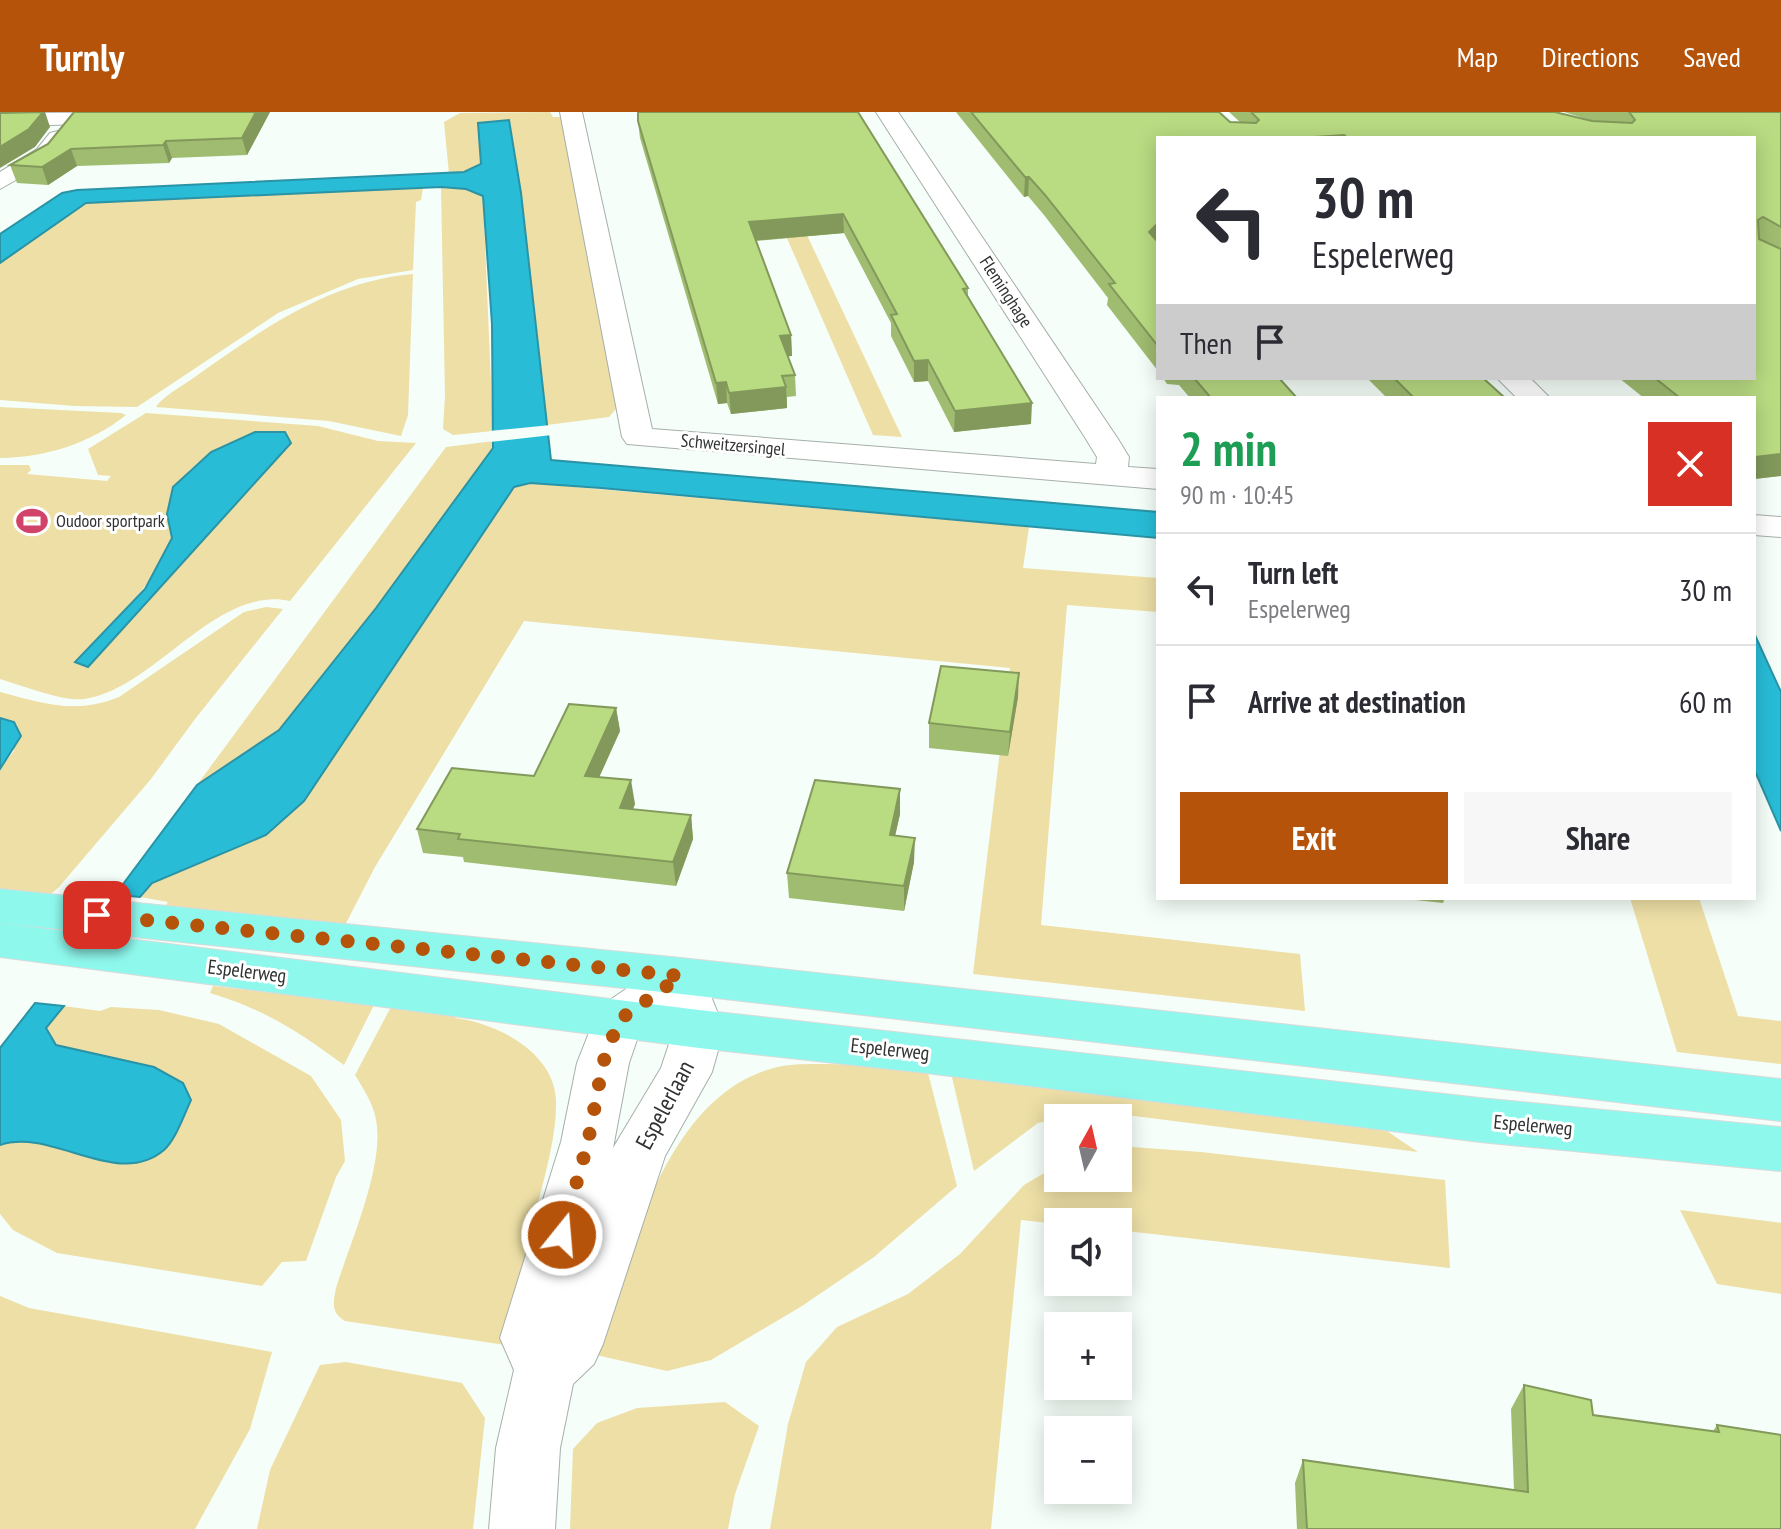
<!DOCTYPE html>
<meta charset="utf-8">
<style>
body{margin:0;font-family:"PT Sans Narrow",sans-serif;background:#f7f7f7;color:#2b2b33;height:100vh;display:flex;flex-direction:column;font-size:30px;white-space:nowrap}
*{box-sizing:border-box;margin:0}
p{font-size:26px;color:#7c7c81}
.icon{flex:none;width:44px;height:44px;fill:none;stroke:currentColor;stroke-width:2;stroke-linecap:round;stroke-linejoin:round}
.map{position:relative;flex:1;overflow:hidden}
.side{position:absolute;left:1156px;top:284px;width:600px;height:504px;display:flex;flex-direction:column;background:#fff;border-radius:0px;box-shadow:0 4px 20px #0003}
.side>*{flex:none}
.banner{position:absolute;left:1156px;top:24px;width:600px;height:244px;border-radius:0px;box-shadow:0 4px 20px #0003;background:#fff;color:#2b2b33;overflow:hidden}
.needle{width:52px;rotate:8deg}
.tools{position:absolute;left:1044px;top:992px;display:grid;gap:16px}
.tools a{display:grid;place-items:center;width:88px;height:88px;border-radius:0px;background:#fff;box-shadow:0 4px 20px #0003;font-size:40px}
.pin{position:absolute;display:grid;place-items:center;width:68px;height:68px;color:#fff;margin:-34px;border-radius:16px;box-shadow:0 4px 12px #0006}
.me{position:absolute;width:88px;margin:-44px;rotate:17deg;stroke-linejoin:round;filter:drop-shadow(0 0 6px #0008)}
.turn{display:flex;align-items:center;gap:28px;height:168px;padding:0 24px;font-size:36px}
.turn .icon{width:104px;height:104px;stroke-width:2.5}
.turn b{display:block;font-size:56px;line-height:68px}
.then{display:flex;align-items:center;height:76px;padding:0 24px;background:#0003;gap:16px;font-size:30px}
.round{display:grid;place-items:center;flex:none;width:84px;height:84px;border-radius:0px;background:#f7f7f7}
.head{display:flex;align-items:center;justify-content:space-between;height:136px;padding:0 24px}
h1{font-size:48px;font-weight:600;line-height:60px;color:#1e9e55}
.action{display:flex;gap:16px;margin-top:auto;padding:16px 24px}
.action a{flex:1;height:92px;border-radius:0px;background:#b45309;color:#fff;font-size:32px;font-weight:600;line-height:92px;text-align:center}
.action a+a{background:#f7f7f7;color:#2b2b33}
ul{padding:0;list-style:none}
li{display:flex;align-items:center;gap:24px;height:112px;padding:0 24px;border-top:2px solid #e1e1e2}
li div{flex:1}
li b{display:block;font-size:30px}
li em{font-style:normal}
header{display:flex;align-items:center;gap:48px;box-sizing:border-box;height:112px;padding:0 40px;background:#b45309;color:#fff}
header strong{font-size:38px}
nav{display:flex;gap:44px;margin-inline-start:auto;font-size:28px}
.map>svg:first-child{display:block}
.green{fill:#eddfa6;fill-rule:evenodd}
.water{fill:#28bcd7;stroke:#2a93a5;stroke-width:2}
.pier{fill:#f5fef8}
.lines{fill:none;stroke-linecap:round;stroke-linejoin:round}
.street-casing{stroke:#a6afa9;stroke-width:2}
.secondary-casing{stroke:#a6afa9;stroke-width:2}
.primary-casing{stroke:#dadada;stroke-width:2}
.street{fill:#fff;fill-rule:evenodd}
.secondary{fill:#fff;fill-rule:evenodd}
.primary{fill:#8ff8ed;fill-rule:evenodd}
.wall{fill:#9fbc70}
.shaded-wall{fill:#82995b}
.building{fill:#b9db82;stroke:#82995b;stroke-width:2}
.route{stroke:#b45309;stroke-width:14;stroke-dasharray:0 25.2}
.labels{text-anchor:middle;stroke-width:6;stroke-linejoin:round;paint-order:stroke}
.far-street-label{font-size:18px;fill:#2f3230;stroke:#fff}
.far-poi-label{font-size:18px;fill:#2f3230;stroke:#fff;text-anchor:start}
.street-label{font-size:20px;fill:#2f3230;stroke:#fff}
.near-street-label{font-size:24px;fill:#2f3230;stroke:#fff}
</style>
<header>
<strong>Turnly</strong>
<nav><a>Map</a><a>Directions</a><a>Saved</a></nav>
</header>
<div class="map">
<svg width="1781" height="1417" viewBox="0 0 1781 1417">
<rect width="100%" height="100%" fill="#f5fef8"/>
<g class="green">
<polygon points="550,0 553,5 562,5 616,297 609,305 547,313 521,81 509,9 489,9 481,52 464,60 449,62 444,10 460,1"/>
<polygon points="766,36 902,325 873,323 748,37"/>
<polygon points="441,75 466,77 483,84 493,319 453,323 443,317 445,284"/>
<polygon points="423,76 421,88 416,90 413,158 358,167 278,201 137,295 75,294 0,288 0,151 86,91"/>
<path d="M413 162 408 303 401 324 329 309 156 295C164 283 186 272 199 262 264 216 331 169 413 162Z"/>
<path d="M0 295 121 301 126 303C89 332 47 345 0 346Z"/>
<path d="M146 301 318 314 378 329 416 331 290 489C215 473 155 577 84 587 63 590 21 573 0 567V353H29L31 358 27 362 107 369 111 364 98 363 88 337ZM255 320 144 495 91 533C122 501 154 472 170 430 174 420 167 409 168 399 173 356 220 336 255 320Z"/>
<polygon points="494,329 493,336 376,496 279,618 197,673 446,335"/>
<polygon points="529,371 1029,415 1023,456 1158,466 1158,500 1067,493 1041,813 1300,842 1305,899 973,862 1010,556 524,509 375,755 344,815 163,798 168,790 140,785 152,771 202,748 304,690 514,375"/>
<path d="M266 495 283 497 195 607 151 667 59 775 46 786 0 781V657L14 639V610L0 606V580C42 591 76 603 119 585L244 500Z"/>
<polygon points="1630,786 1699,786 1738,904 1781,909 1781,952 1677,940"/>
<path d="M213 874 374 893 344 953C299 920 264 897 210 881Z"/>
<path d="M392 893 457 900 455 906C497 911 554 940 556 988 557 1021 546 1059 538 1091 527 1138 516 1186 505 1233L345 1209C331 1201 333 1191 336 1176 350 1131 385 1053 376 1008 374 993 363 976 355 963Z"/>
<path d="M64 894 100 899 111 895 159 898 219 912 311 964 341 1008 345 1049 336 1065 306 1149 282 1150 262 1174 57 1141 13 1118 0 1102V1033C28 1023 66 1039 93 1047L62 934 56 933 46 916Z"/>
<path d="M852 946 928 961 957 1074 874 1145 802 1194 711 1248 667 1259 596 1243C627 1149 663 985 774 956 796 950 825 953 847 952Z"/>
<polygon points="951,961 1372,1009 1418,1040 1095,999 1038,1011 974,1059"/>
<polygon points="1118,1034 1201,1040 1445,1068 1450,1156 1118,1118 1118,1110 1058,1112 1021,1108 991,1417 770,1417 788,1312 806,1250 837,1215 908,1182 960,1142 1024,1073 1058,1053 1058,1066 1118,1066"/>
<polygon points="1680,1098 1781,1111 1781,1182 1717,1172"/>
<polygon points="0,1184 29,1196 272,1240 250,1317 195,1417 0,1417"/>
<polygon points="346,1250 462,1271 485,1306 473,1417 257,1417 270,1358 320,1253"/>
<polygon points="725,1290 759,1314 735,1382 728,1417 570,1417 573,1337 597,1311 637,1296"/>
</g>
<g class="water">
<polygon points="509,8 521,81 551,348 1158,400 1158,426 601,376 530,371 514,375 304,689 266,723 152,771 140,785 115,783 197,673 279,618 376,496 493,336 492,212 483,84 466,77 441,75 86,91 0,151 0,122 62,81 77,78 464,60 481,52 478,11"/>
<polygon points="255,320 285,320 291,331 88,555 75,550 145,477 172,426 167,402 173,375 211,340"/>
<polygon points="1754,521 1781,580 1781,719 1754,657"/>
<polygon points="0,606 14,610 21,624 0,657"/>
<path d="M35 891 64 894 46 916 56 933 154 955 183 971 191 988C184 1003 176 1027 164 1038 117 1078 52 1015 0 1033V936Z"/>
</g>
<polygon class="pier" points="551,313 552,323 490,330 489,319"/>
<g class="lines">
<defs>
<g id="street">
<polygon points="218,0 207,7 0,15 0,1"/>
<polygon points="560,0 582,0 652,317 1096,352 1097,345 1086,327 876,0 898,0 1118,327 1129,345 1128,355 1158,357 1158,377 627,332 622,325"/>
<polygon points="58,19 66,21 69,26 53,47 0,77 0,60 37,37 50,21"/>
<polygon points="1497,266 1530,266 1550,286 1517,286"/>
<polygon points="1754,403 1781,405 1781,425 1754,423"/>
</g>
<path id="secondary" d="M681 846 698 851 724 917 712 960 665 1044 603 1232 594 1252 573 1272 560 1336 555 1417H489L496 1336 514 1258 500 1226 561 1030 577 951 594 908 601 894 664 851ZM668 899 674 917 661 956 613 1036 629 951 640 919Z"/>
<g id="primary">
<polygon points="0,777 681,846 1781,967 1781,1009 681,882 0,811"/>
<polygon points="0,811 699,898 1480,986 1781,1015 1781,1059 1480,1030 926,961 699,936 0,845"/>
</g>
</defs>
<use href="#street" class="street-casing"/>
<use href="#secondary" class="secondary-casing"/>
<use href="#primary" class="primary-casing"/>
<use href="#street" class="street"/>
<use href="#secondary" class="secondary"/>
<use href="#primary" class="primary"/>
</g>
<g class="wall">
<polygon points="74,0 270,0 247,43 172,46 169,51 77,54 48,73 17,71 10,53 48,32"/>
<polygon points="858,0 968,176 968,185 1031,312 954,320 928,269 914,270 891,224 891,211 844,121 756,129 791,223 792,244 788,244 795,263 796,284 787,285 787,296 731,302 727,291 718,292 640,26 638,9"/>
<polygon points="956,0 1219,0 1230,10 1240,10 1229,0 1555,0 1593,9 1564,0 1781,0 1781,364 1754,367 1754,286 1644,286 1619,266 1754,266 1754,26 1158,26 1158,259 1107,193 1108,186 1044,103 1028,84 1024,85"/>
<polygon points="1163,266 1279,266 1297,286 1190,286 1179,273 1167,272"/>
<polygon points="1367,266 1483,266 1505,286 1387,286"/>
<polygon points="1018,585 1008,644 929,636 929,611"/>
<polygon points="616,596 620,619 599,665 635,692 633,697 691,703 693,727 676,774 464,750 463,745 423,741 417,717 534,664"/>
<polygon points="900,702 895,723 914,750 904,799 789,786 787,761"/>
<polygon points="1397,786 1445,786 1443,791"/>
<polygon points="1524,1273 1593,1303 1713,1319 1717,1313 1781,1417 1297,1417 1295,1371 1303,1348 1514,1378 1511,1297"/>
</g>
<g class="shaded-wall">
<polygon points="43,0 45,0 50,15 35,35 0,56 0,35"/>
<polygon points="256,0 270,0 247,43 242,26"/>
<polygon points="1344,23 1343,26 1300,26"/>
<polygon points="166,29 172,46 169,51 163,33"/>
<polygon points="71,37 77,54 48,73 42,55"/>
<polygon points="1025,65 1029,65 1028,84 1024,85"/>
<polygon points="843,102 844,121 750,129 749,110"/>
<polygon points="1158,111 1158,129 1146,140 1149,120"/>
<polygon points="791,223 792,244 781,245 780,224"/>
<polygon points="928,248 928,269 914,270 914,249"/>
<polygon points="726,270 727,291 718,292 716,271"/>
<polygon points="786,275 787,296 731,302 729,281"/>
<polygon points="1032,291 1031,312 954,320 955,299"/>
<polygon points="1781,342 1781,364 1754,367 1754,348 1755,345"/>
<polygon points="1019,561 1018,585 1008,644 1010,620"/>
<polygon points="616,596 620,619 589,688 585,664"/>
<polygon points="631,668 635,692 623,719 620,696"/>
<polygon points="900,677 900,702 890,747 890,723"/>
<polygon points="691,703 693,727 676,774 673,750"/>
<polygon points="915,726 914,750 904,799 904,774"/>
</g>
<g class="building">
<polygon points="43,0 29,17 0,35 0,1"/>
<polygon points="74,0 256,0 242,26 166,29 163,33 71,37 42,55 10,53 48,32"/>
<polygon points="638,0 858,0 968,176 963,177 1032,291 955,299 928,248 914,249 891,203 897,202 843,102 749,110 791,223 780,224 795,263 782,264 786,275 729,281 726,270 716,271 638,9"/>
<polygon points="971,0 1219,0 1230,10 1256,11 1259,8 1251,0 1555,0 1592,9 1632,11 1635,8 1629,0 1781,0 1781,115 1763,105 1758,108 1759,127 1781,137 1781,342 1755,345 1754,344 1754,286 1680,286 1655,266 1754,266 1754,26 1348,26 1344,23 1300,26 1158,26 1158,111 1149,120 1158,130 1158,234 1109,172 1115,171 1045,83 1029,65 1025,65"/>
<polygon points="1194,266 1279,266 1297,286 1211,286"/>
<polygon points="1394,266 1483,266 1505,286 1414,286"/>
<polygon points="941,554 1019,561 1010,620 929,611"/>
<polygon points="569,592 616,596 585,664 631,668 620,696 691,703 673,750 458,727 460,722 417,717 452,656 534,664"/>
<polygon points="815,668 900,677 890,723 915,726 904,774 787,761"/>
<polygon points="1524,1273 1591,1288 1593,1303 1719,1320 1717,1313 1781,1323 1781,1417 1307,1417 1303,1348 1528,1380"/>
</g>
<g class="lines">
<polyline class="route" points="97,803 681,864 619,908 603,951 588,1030 562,1123"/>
</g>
<defs>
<symbol id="stadium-bare" viewBox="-9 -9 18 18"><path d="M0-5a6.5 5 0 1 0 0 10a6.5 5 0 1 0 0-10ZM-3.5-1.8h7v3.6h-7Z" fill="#d2436a" stroke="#fff" stroke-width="2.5" paint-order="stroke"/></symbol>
</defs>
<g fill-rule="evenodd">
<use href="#stadium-bare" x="10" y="387" width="44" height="44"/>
</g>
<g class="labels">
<g class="far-street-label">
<text transform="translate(1006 180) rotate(57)" y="6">Fleminghage</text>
<text transform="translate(733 333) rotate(5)" y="6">Schweitzersingel</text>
</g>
<g class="far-poi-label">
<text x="56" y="415">Oudoor sportpark</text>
</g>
<g class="street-label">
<text transform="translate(247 859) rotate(7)" y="7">Espelerweg</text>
<text transform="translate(890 937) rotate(6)" y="7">Espelerweg</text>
<text transform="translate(1533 1013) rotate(5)" y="7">Espelerweg</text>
</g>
<g class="near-street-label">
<text transform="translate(665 993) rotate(-62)" y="8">Espelerlaan</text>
</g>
</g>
</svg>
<div class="tools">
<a><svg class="needle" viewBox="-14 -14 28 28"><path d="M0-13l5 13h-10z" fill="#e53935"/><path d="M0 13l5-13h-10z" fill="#7c7c81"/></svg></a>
<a><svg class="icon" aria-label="sound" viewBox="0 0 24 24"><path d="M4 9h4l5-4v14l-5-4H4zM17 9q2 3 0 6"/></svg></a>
<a>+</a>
<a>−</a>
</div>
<div class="pin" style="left:97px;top:803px;background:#d93025"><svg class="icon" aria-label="arrive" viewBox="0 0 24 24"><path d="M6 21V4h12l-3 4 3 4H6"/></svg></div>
<svg class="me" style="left:562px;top:1123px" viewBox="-20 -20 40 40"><circle r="17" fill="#b45309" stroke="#fff" stroke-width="3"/><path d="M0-11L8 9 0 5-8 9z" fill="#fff"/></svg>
<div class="banner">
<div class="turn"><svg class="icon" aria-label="left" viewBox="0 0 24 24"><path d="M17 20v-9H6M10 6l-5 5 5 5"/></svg><div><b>30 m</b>Espelerweg</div></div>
<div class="then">Then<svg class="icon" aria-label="arrive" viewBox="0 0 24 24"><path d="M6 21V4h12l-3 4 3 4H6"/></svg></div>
</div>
<section class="side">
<div class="head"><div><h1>2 min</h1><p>90 m · 10:45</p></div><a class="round" style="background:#d93025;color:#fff"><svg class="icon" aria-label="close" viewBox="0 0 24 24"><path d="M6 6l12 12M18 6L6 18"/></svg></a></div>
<ul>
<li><svg class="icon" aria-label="left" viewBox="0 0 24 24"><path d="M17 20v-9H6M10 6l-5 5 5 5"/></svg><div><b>Turn left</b><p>Espelerweg</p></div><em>30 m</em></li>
<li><svg class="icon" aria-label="arrive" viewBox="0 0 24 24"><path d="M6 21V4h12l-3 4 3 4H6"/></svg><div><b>Arrive at destination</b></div><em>60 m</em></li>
</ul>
<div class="action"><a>Exit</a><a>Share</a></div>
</section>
</div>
